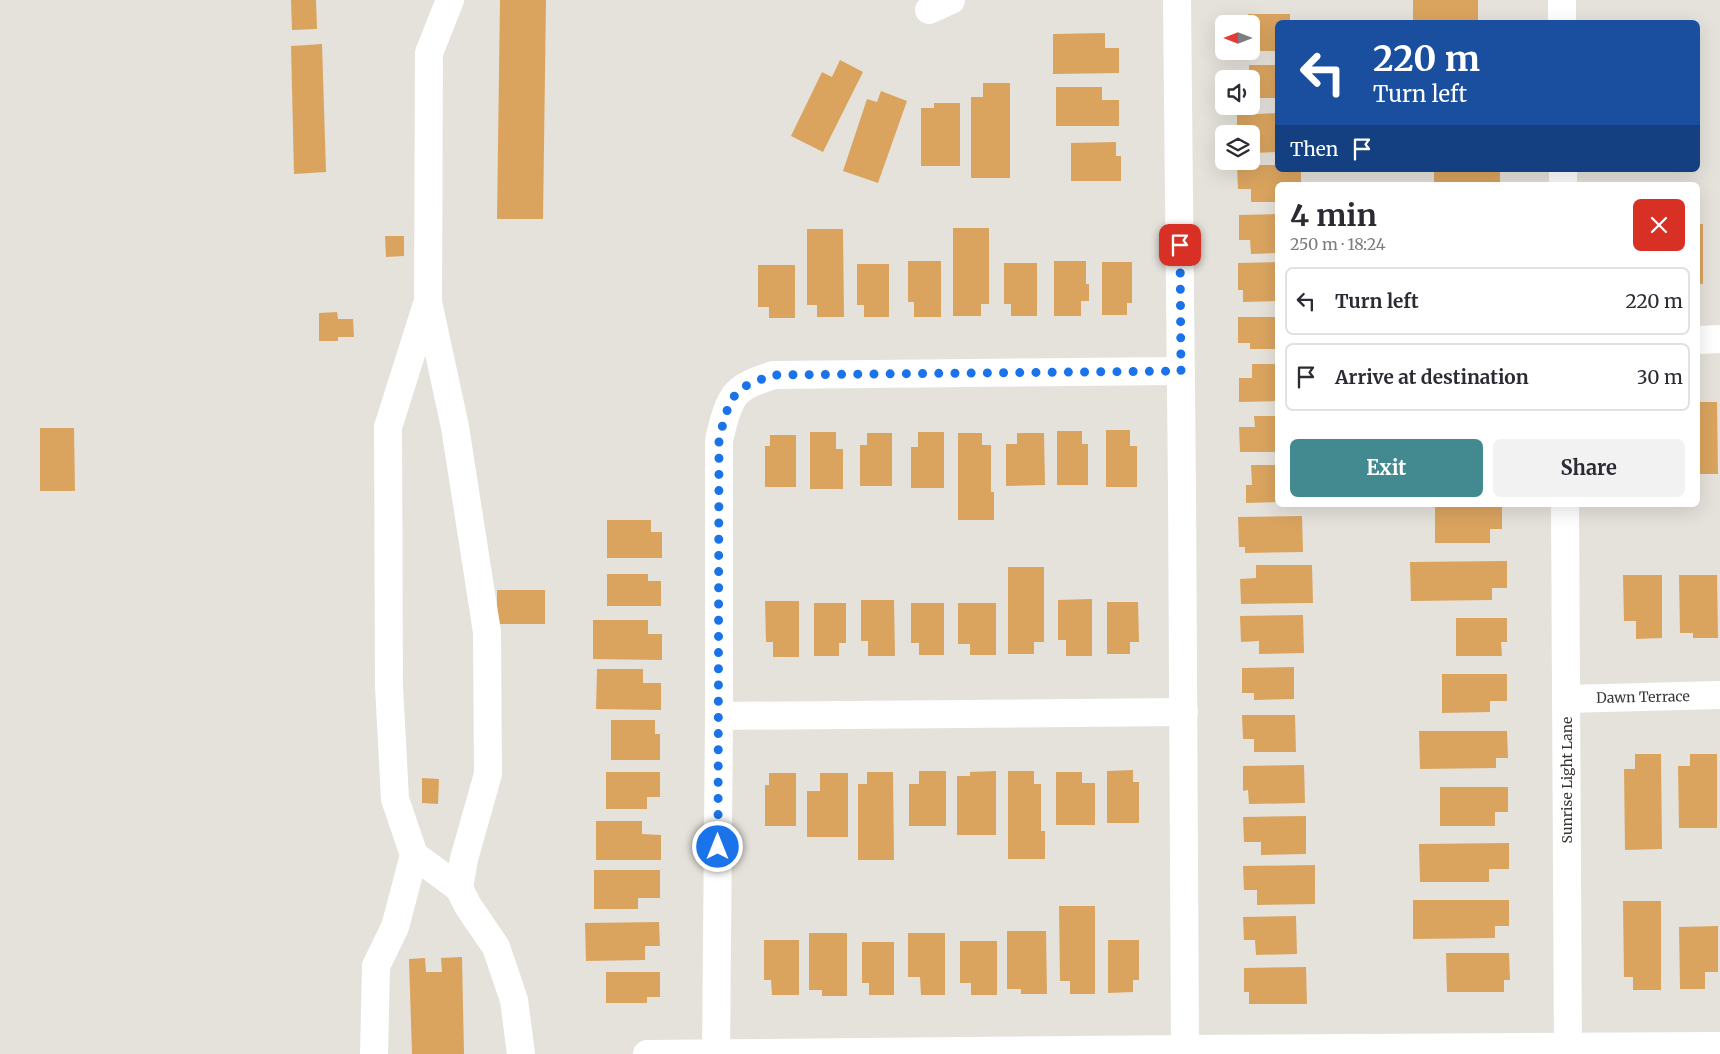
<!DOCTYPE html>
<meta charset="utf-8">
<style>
body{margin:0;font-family:Merriweather,serif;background:#f2f2f3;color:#2b2b33;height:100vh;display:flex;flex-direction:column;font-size:19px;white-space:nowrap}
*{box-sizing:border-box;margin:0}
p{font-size:16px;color:#7c7c81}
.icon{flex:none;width:28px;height:28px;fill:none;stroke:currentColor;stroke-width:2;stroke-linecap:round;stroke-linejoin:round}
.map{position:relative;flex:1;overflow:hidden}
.drawer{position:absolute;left:1275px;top:182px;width:425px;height:325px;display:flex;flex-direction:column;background:#fff;border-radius:8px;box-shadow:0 5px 20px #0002}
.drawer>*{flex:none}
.hud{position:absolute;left:1275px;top:20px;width:425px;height:152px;border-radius:8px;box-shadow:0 5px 20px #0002;background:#1a4fa0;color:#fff;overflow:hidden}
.needle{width:32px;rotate:270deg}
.tools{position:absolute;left:1215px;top:15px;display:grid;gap:10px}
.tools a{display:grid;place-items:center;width:45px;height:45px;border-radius:8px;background:#fff;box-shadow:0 5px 20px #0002;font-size:25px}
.pin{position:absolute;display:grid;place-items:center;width:42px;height:42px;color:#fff;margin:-21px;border-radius:10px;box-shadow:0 2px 8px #0006}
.me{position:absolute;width:55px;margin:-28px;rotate:0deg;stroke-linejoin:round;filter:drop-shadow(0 0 4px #0008)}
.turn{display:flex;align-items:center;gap:18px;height:105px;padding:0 15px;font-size:22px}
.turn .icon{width:65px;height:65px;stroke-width:2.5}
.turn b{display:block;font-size:35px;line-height:42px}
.then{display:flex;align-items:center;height:48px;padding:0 15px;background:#0003;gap:10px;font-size:19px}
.round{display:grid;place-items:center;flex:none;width:52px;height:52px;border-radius:8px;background:#f2f2f3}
.summary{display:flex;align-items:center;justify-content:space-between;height:85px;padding:0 15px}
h1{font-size:30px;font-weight:700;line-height:38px}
.button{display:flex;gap:10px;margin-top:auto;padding:10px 15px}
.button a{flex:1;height:58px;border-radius:8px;background:#428a8f;color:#fff;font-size:20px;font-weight:700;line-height:58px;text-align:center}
.button a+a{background:#f2f2f3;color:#2b2b33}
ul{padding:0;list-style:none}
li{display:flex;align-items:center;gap:15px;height:68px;margin:0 10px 8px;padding:0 5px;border:2px solid #e1e1e2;border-radius:8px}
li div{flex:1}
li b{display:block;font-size:19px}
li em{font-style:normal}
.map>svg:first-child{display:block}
.building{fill:#daa45f}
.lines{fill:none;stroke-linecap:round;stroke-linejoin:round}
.minor{stroke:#fff;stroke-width:28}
.route{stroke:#1a73e8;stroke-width:9;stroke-dasharray:0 16.2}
.labels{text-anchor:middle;stroke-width:5;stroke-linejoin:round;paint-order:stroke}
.street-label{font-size:14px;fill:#383734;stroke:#fff}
</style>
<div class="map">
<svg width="1720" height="1054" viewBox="0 0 1720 1054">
<rect width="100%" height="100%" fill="#e5e2db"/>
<g class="building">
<polygon points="291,0 316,0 317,29 292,30"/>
<polygon points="500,0 546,0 543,219 497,219"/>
<rect x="1413" y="0" width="65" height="22"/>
<polygon points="1248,14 1290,14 1290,22 1278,22 1278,51 1251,51 1251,24 1248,24"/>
<polygon points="1105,33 1105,48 1119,48 1119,73 1053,74 1053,34"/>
<rect x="1698" y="43" width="2" height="73"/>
<polygon points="322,44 326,172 294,174 291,46"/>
<polygon points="840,60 863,72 823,152 791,136 822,72 832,77"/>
<polygon points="1249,65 1278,65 1278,98 1251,98 1251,79 1236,79 1236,73 1249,73"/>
<polygon points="983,83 1010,83 1010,178 971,178 971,97 983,97"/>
<polygon points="1056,87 1102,87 1102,100 1119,100 1119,126 1056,126"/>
<polygon points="881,91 907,101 878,183 843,171 867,99 877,102"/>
<polygon points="934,103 960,103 960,166 921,166 921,108 934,108"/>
<polygon points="1278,113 1278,152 1251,153 1251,134 1237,134 1237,115"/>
<polygon points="1116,142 1116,156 1121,156 1121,181 1071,181 1071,143"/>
<polygon points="1237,165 1278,165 1278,170 1301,170 1301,185 1278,185 1278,202 1251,202 1251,189 1238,189"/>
<rect x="1434" y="170" width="66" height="15"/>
<polygon points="1278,214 1278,253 1251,254 1250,240 1239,240 1239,215"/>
<rect x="1698" y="224" width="5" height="60"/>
<polygon points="953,228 989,228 989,304 981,304 981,316 953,316"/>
<polygon points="807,229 843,229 844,317 817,317 817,305 807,305"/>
<polygon points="385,236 404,236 404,256 386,257"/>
<polygon points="908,261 941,261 941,317 914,317 914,302 908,302"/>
<polygon points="1054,261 1086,261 1086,284 1089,284 1089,301 1081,301 1081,316 1054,316"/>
<polygon points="1102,262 1132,262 1132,303 1127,303 1127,315 1102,315"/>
<polygon points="1278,262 1278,301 1243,302 1243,290 1238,290 1238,263"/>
<polygon points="1004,263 1037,263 1037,316 1011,316 1011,304 1004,304"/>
<polygon points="857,264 889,264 889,317 864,317 864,305 857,305"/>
<polygon points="758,265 795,265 795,318 769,318 769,307 758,307"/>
<polygon points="337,312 338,319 353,319 354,337 338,337 338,341 319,341 319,313"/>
<polygon points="1238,317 1278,317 1278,349 1250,349 1250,343 1238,343"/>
<polygon points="1252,364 1278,364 1278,401 1239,402 1239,378 1252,378"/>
<polygon points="1698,402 1717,402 1718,474 1698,474"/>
<polygon points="1254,416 1278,416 1278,452 1240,452 1239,427 1255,427"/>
<polygon points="40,428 74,428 75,491 40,491"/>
<polygon points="1106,430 1130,430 1130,446 1137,446 1137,487 1106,487"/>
<polygon points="1057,431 1082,431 1082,444 1088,444 1088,485 1057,485"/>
<polygon points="810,432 836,432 836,449 843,449 843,489 810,489"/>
<polygon points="918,432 944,432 944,488 911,488 911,447 918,447"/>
<polygon points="867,433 892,433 892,486 860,486 860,445 867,445"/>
<polygon points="958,433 982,433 982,445 991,445 991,492 994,492 994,520 958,520"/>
<polygon points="1017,433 1044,433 1045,485 1006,486 1006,444 1017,444"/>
<polygon points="770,435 796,435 796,487 765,487 765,446 770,446"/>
<polygon points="1251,465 1278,465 1278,502 1246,503 1246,485 1252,485"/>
<polygon points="1435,505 1502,505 1502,529 1490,529 1490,543 1435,543"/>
<polygon points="1302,516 1303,552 1245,553 1245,547 1239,547 1238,517"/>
<polygon points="607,520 651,520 651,532 662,532 662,558 607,558"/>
<polygon points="1507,561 1507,588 1492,588 1492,600 1411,601 1410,562"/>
<polygon points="1256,565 1312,565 1313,603 1241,604 1240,579 1256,578"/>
<polygon points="1008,567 1044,567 1044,642 1034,642 1034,654 1008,654"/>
<polygon points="607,574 648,574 648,581 661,581 661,606 607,606"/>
<polygon points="1623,575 1662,575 1662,638 1636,639 1636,621 1624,621"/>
<polygon points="1679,575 1717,575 1718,638 1693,638 1693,633 1680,633"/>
<rect x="497" y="590" width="48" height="34"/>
<polygon points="1092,599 1092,656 1066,656 1066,640 1058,640 1058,600"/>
<polygon points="861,600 894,600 895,656 868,656 868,641 861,641"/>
<polygon points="765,601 799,601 799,657 773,657 773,642 766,642"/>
<polygon points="1107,602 1138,602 1139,642 1130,642 1130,654 1107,654"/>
<polygon points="814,603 846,603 846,643 839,643 839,656 814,656"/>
<polygon points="911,603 944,603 944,655 919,655 919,643 911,643"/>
<polygon points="958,603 996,603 996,655 970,655 970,644 958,644"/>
<polygon points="1303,615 1304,653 1259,654 1259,641 1241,642 1240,616"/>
<polygon points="1456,618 1507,618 1507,642 1501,642 1502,656 1456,656"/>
<polygon points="593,620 648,620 648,634 662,634 662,660 593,659"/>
<polygon points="1294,667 1294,699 1254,700 1254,693 1242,693 1242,668"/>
<polygon points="597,669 643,669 643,683 661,683 661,710 596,709"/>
<polygon points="1442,674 1507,674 1507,701 1490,701 1490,712 1442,713"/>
<polygon points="1242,715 1295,715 1296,752 1254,752 1254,739 1243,739"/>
<polygon points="611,720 655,720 655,734 660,734 660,760 611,760"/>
<polygon points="1419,731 1507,731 1508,758 1496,758 1496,768 1420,769"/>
<polygon points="1635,754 1661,754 1662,849 1625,850 1624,769 1635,769"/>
<polygon points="1690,754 1717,754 1717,828 1679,828 1678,766 1690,766"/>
<polygon points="1304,765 1305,803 1249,804 1248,790 1243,791 1243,766"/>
<polygon points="1133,770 1133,782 1139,782 1139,823 1107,823 1107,771"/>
<polygon points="919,771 946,771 946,826 909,826 909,784 919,784"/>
<polygon points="996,771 996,835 957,835 957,776 970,776 970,772"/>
<polygon points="1008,771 1034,771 1034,784 1041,784 1041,831 1045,831 1045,859 1008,859"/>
<polygon points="606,772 660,772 660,797 647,797 647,809 606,809"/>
<polygon points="867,772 893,772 894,860 858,860 858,784 867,784"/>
<polygon points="1056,772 1082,772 1082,783 1095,783 1095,825 1056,825"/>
<polygon points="769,773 796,773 796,826 765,826 765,785 769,785"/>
<polygon points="820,773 848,773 848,837 807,837 807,791 820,791"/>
<polygon points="422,778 439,779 438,804 422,803"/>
<polygon points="1440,787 1508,787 1508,812 1495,812 1495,826 1440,826"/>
<polygon points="1306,816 1306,854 1261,855 1261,842 1244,842 1243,817"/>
<polygon points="596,821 642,821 642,834 661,835 661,860 596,860"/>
<polygon points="1509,843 1509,869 1489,869 1489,882 1420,882 1419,844"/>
<polygon points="1315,865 1315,904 1257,905 1257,890 1244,890 1243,866"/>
<polygon points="594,870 660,870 660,898 638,898 638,909 594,909"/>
<polygon points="1413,900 1509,900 1509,926 1495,926 1495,938 1413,939"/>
<polygon points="1623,901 1661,901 1661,990 1633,990 1633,977 1624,977"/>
<polygon points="1059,906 1095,906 1095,994 1070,994 1070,981 1060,981"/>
<polygon points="1296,916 1297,954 1256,955 1255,940 1244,940 1243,917"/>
<polygon points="659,922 660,946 645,946 645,960 586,961 585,923"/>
<polygon points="1718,926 1718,972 1705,972 1705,989 1680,989 1679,927"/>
<polygon points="1007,931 1046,931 1047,994 1021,994 1021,989 1007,989"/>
<polygon points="809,933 847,933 847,996 822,996 822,990 809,990"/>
<polygon points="908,933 945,933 945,995 921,995 920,977 908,977"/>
<polygon points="764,940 799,940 799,995 772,995 771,980 764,980"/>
<polygon points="1108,940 1139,940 1139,980 1133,980 1133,992 1108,993"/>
<polygon points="960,941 997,941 997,995 971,995 971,983 960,983"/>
<polygon points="862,942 894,942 894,995 869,995 869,983 862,983"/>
<polygon points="1446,953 1509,953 1510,980 1504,980 1504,992 1447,992"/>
<polygon points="462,957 464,1054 412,1054 409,959 425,958 426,972 442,972 441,958"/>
<polygon points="1306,967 1307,1004 1249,1004 1249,992 1244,992 1244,968"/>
<polygon points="606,972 660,972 660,997 647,997 647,1003 606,1003"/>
</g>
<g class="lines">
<g class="minor">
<polyline points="450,0 429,53 428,302 455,427 487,632 488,774 464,859 459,888 468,906 496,947 514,1000 521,1054"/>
<polyline points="1562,0 1562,22"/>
<polyline points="929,10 951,0"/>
<polyline points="1563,170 1563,185"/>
<polyline points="1698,340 1720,339"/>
<polyline points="1565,505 1568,1054"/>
<polyline points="1566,699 1720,695"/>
<polyline points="719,716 1184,712"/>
<polyline points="414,855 459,888"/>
<polyline points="1185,1049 1720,1046"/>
<path d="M716 1053 719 716V441C722 427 727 403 737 393 746 383 761 380 773 375L1181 371"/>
<polyline points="374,1054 376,966 395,927 414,855 395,799 389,686 388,427 427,304"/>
<polyline points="647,1054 1185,1049 1182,490 1177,0"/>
</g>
</g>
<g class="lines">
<path class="route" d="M718 847 719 441C722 427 727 403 737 393 746 383 761 380 773 375L1181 371 1180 245"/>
</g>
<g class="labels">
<g class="street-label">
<text transform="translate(1643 697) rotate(-1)" y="5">Dawn Terrace</text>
<text transform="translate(1567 780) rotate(-90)" y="5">Sunrise Light Lane</text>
</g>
</g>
</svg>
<div class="tools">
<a><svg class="needle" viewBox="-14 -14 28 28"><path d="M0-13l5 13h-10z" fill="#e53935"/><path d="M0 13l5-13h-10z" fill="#7c7c81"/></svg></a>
<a><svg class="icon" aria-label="sound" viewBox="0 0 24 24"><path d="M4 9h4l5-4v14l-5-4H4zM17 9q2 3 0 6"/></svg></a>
<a><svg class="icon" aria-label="layers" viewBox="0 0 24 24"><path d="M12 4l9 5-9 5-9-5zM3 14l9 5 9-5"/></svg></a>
</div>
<div class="pin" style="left:1180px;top:245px;background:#d93025"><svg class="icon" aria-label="arrive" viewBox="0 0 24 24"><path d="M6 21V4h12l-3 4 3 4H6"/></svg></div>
<svg class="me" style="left:718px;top:847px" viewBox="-20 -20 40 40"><circle r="17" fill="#1a73e8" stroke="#fff" stroke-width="3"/><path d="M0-11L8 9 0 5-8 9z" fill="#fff"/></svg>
<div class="hud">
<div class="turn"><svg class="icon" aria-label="left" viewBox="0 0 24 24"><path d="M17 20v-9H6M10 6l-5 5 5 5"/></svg><div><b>220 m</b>Turn left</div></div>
<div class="then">Then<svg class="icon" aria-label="arrive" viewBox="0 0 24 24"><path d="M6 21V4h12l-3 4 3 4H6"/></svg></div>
</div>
<section class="drawer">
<div class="summary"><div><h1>4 min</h1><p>250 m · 18:24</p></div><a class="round" style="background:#d93025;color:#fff"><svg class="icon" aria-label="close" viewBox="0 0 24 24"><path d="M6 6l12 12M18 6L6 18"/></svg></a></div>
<ul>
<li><svg class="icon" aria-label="left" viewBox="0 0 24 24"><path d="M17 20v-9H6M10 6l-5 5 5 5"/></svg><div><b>Turn left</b></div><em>220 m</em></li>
<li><svg class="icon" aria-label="arrive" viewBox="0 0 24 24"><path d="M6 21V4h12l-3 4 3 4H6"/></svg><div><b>Arrive at destination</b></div><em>30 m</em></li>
</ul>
<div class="button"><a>Exit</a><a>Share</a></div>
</section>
</div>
